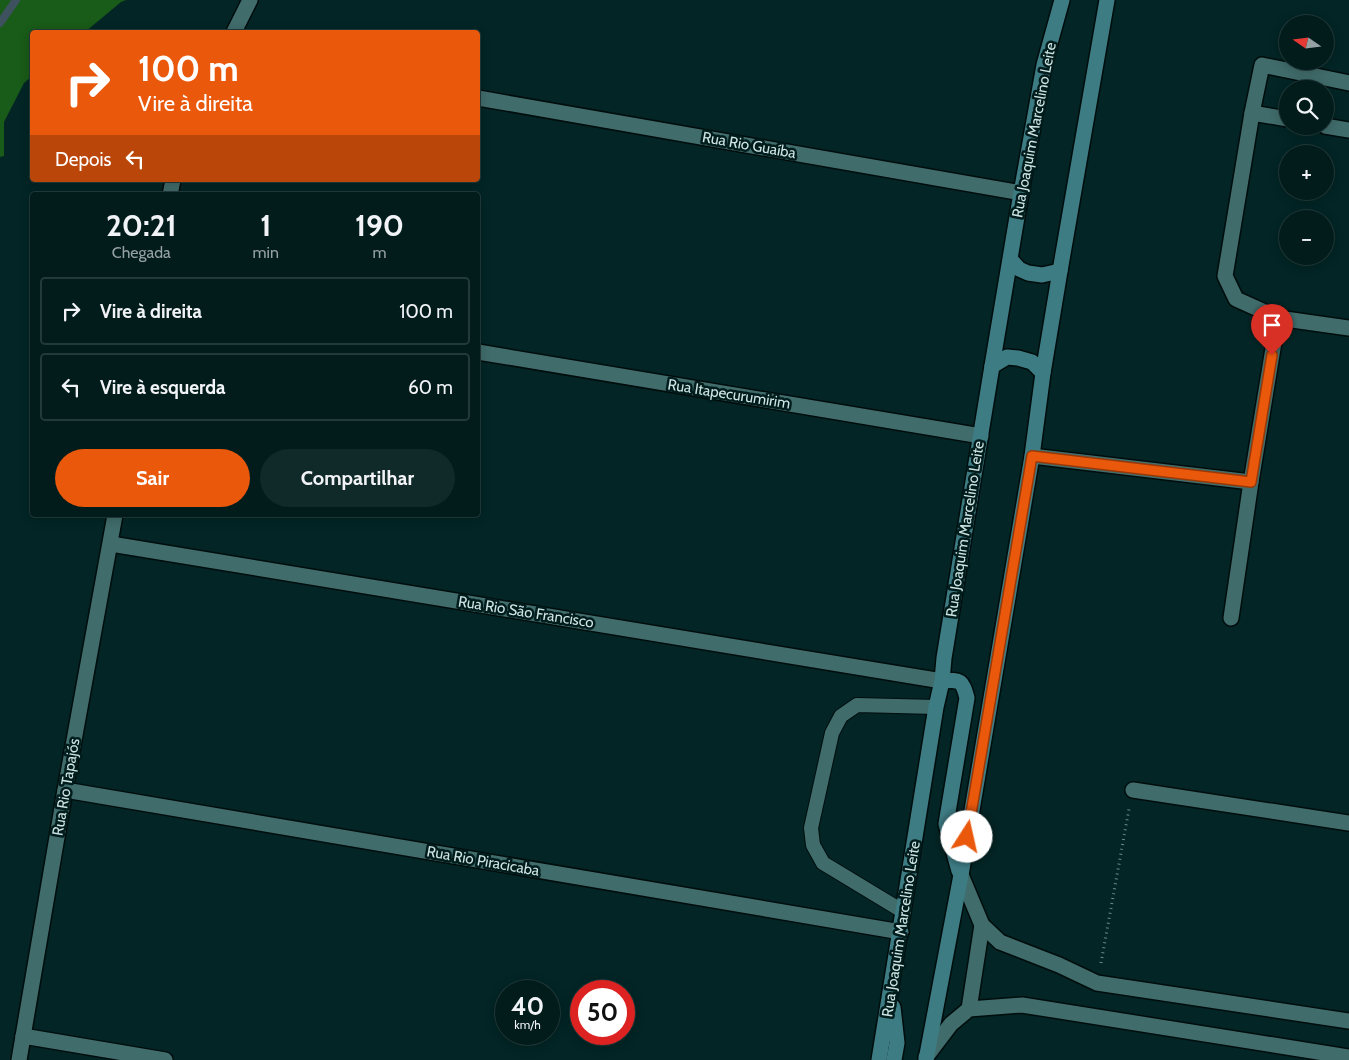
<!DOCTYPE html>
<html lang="pt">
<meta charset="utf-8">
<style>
body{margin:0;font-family:Cabin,sans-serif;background:#102929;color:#f1f3f6;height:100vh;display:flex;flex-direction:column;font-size:19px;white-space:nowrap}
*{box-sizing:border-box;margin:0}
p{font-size:16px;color:#96a1a3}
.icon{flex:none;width:28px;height:28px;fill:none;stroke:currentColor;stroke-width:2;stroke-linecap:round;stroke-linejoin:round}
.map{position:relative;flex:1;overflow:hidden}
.panel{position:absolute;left:30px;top:192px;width:450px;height:325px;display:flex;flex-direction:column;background:#021c1c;border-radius:5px;box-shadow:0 2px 12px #0003,0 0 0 1px #233a3b}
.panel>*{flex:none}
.hud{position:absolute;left:30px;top:30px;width:450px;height:152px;border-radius:5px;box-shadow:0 2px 12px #0003,0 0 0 1px #233a3b;background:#ea580c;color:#fff;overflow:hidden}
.needle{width:32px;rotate:284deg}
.buttons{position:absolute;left:1279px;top:15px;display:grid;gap:10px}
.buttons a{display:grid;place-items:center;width:55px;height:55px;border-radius:50%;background:#021c1c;box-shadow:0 2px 12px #0003,0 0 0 1px #233a3b;font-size:25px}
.speed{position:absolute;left:495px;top:980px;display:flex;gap:10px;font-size:25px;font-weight:700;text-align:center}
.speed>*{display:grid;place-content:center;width:65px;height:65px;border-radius:50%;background:#021c1c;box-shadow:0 2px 12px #0003,0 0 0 1px #233a3b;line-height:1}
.speed small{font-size:12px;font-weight:400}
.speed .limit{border:8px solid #d22;background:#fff;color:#111}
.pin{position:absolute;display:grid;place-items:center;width:42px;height:42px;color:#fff;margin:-51px -21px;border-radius:50% 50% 50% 0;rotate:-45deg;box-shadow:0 0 5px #0007}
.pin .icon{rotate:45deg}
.me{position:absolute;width:55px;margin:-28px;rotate:10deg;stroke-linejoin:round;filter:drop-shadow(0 0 4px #0008)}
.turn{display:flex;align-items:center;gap:18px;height:105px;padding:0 25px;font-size:22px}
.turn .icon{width:65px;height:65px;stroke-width:2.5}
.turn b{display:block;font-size:35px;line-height:42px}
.then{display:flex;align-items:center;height:48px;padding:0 25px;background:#0003;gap:10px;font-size:19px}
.eta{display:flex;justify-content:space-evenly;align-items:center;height:85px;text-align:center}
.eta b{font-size:30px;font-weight:700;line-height:35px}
.cta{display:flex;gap:10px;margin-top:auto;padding:10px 25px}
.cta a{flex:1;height:58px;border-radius:30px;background:#ea580c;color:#fff;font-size:20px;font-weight:700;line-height:58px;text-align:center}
.cta a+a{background:#102929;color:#f1f3f6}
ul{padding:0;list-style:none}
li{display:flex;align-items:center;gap:15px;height:68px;margin:0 10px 8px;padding:0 15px;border:2px solid #233a3b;border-radius:5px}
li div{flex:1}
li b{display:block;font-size:19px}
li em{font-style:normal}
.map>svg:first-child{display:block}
.forest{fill:#195b18}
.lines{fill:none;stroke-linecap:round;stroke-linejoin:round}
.stream{stroke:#3e515e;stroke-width:8}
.lane-casing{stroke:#000d0d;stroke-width:16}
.street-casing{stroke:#000d0d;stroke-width:18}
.secondary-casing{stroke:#000d0d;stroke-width:18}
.path{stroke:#6e8a8a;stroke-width:3;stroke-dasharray:1 4;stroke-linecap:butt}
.lane{stroke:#406c6b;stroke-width:14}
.street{stroke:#406c6b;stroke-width:15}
.secondary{stroke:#3e7c84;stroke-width:15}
.route-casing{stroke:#983908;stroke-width:12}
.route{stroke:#ea580c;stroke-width:9}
.labels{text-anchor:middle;stroke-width:5;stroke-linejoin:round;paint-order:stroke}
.street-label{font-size:15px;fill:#cee4e4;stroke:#001c1c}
</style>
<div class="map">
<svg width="1349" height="1060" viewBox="0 0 1349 1060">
<rect width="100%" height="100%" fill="#032525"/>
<polygon class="forest" points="0,0 126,0 121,2 85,32 32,32 32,76 24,83 4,122 4,156 0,157"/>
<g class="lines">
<polyline class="stream" points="0,23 16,0"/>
<defs>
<polyline id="lane" points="904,912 823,863 813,845 811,828 832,733 841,716 857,705 936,707"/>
<g id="street">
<polyline points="234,32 250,0"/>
<polyline points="478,98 1021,193"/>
<polyline points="1252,113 1288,119"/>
<polyline points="1325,126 1349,130"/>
<polyline points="170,195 173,180"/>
<polyline points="1278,318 1236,299 1225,276 1252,113 1262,65 1349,83"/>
<polyline points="478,352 981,436"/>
<polyline points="1032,456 1251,482 1278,318 1349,328"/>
<polyline points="111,544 942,681"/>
<polyline points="1231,618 1251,482"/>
<polyline points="65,790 901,932"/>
<polyline points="1133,790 1349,823"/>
<polyline points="961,875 982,925 1000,942 1059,965 1097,983 1349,1021"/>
<polyline points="969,1009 982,925"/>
<polyline points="23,1036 165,1060"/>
<polyline points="926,1057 951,1024 969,1009 1022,1005 1349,1057"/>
<polyline points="19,1060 65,790 115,515"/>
</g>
<g id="secondary">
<polyline points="1011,260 1019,269 1028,273 1042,275 1060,271"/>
<polyline points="992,366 1007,357 1018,358 1032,362 1043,373"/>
<path d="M942 681C960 680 962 679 967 698L946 824 959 871"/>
<polyline points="893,1007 897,1043 894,1060"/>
<polyline points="879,1060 936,707 942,681 944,658 992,366 1021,193 1044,65 1062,0"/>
<polyline points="926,1060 961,875 1032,456 1043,373 1060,271 1107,0"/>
</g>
</defs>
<use href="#lane" class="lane-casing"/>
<use href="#street" class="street-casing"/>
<use href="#secondary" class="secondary-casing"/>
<polyline class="path" points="1101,963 1129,809"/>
<use href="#lane" class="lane"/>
<use href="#street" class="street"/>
<use href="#secondary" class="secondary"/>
</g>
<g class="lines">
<defs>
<polyline id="route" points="967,837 1032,456 1251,482 1272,355"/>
</defs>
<use href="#route" class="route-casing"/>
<use href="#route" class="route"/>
</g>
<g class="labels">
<g class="street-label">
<text transform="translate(1034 130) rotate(-79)" y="5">Rua Joaquim Marcelino Leite</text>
<text transform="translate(749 145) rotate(10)" y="5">Rua Rio Guaíba</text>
<text transform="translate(729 394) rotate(9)" y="5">Rua Itapecurumirim</text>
<text transform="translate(965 529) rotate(-81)" y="5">Rua Joaquim Marcelino Leite</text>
<text transform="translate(526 612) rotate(9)" y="5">Rua Rio São Francisco</text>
<text transform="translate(66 787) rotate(-80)" y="5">Rua Rio Tapajós</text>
<text transform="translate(483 861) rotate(10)" y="5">Rua Rio Piracicaba</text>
<text transform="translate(901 929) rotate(-81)" y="5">Rua Joaquim Marcelino Leite</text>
</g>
</g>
</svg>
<div class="buttons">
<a><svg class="needle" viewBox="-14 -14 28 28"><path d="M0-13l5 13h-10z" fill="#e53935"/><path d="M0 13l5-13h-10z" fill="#96a1a3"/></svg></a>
<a><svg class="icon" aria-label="search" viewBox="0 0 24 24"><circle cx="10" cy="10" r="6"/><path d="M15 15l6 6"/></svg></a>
<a>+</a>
<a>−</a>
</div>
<div class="speed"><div>40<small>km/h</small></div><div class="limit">50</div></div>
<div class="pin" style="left:1272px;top:355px;background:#d93025"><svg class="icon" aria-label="arrive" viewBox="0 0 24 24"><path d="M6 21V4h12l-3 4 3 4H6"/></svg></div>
<svg class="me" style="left:967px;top:837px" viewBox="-20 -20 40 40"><circle r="19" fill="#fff"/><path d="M0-13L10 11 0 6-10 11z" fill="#ea580c"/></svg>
<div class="hud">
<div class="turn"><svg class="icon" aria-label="right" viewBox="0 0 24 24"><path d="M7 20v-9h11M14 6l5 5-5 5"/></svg><div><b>100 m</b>Vire à direita</div></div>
<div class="then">Depois<svg class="icon" aria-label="left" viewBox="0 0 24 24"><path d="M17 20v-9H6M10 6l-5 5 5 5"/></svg></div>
</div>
<section class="panel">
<div class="eta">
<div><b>20:21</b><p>Chegada</p></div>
<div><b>1</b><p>min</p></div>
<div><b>190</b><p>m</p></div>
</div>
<ul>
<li><svg class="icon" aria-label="right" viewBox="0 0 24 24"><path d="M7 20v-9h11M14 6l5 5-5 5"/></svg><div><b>Vire à direita</b></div><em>100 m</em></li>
<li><svg class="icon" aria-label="left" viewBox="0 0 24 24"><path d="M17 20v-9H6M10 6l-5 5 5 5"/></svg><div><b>Vire à esquerda</b></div><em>60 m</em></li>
</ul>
<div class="cta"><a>Sair</a><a>Compartilhar</a></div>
</section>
</div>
